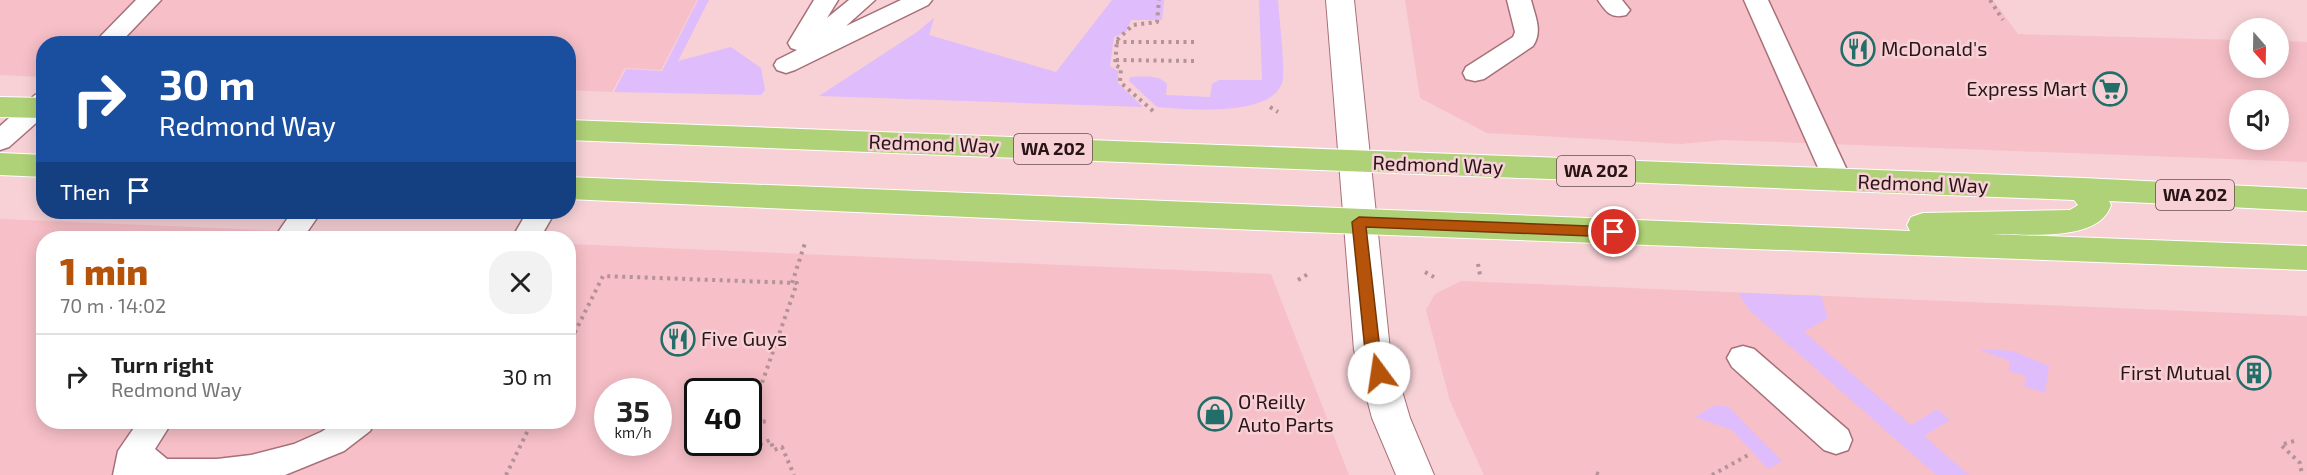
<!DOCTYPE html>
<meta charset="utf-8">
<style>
body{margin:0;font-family:"Exo 2",sans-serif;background:#f2f2f2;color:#222;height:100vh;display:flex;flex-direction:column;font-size:22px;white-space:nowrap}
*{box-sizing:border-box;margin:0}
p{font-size:20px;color:#767676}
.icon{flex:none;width:33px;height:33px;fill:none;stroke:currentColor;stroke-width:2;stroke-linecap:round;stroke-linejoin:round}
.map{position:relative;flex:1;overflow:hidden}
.details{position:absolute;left:36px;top:231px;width:540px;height:198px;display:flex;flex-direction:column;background:#fff;border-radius:24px;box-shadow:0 3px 15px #0003}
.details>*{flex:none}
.top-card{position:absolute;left:36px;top:36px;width:540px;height:183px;border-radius:24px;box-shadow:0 3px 15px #0003;background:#1a4fa0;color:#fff;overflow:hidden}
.needle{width:39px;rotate:160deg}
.fabs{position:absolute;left:2229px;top:18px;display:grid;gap:12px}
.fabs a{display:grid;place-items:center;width:60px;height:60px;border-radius:50%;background:#fff;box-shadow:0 3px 15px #0003;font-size:30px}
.speed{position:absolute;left:594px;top:378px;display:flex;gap:12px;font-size:30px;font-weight:700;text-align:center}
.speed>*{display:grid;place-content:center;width:78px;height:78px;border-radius:50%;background:#fff;box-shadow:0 3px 15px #0003;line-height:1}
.speed small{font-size:15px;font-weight:400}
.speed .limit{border:3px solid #111;border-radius:9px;background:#fff;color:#111}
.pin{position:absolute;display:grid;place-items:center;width:51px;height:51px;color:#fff;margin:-26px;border:3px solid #fff;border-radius:50%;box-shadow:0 2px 6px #0007}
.me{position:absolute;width:66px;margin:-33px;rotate:346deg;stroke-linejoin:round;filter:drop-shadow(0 0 4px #0008)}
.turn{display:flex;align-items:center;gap:21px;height:126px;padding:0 24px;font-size:27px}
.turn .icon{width:78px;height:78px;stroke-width:2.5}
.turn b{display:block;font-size:42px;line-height:51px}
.then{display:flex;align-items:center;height:57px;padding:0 24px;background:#0003;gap:12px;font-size:22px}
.round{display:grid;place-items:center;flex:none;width:63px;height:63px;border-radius:24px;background:#f2f2f2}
.head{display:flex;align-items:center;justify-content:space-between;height:102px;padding:0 24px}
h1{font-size:36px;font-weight:800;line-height:45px;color:#b45309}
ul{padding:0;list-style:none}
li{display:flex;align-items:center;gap:18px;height:84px;padding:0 24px;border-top:2px solid #e0e0e0}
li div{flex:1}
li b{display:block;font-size:22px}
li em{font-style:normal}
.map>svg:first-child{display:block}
.built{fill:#f7bfc7;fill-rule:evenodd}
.green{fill:#dfbcfb}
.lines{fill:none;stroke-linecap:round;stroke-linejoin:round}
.lane-casing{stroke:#a77078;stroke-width:3}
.secondary-casing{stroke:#a77078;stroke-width:2}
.primary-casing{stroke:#fff;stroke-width:2}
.path{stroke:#b39397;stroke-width:4;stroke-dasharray:3 4.5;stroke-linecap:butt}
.lane{fill:#fff;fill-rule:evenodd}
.secondary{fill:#fff;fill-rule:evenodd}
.primary{fill:#afd177;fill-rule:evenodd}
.route{fill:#b45309;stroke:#753606;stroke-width:1.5}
.labels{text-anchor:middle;stroke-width:5;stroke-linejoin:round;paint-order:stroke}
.shield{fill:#f7d1d6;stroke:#674d50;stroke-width:1.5}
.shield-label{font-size:18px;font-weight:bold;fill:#291417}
.poi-label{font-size:20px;fill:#291417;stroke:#f7d1d6;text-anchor:start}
.street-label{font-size:20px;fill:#291417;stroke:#f7d1d6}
</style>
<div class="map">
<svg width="2307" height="475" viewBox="0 0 2307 475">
<rect width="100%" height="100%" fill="#f7d1d6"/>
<g class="built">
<polygon points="0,0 697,0 661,70 625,68 612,92 569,90 568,44 44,44 43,77 0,75"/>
<path d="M1405 0H1993L2018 34 2239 40 2240 68H2278L2279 41 2307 42V162L1724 140 1681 144 1487 133 1420 98ZM2240 100H2278V140H2240Z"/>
<path d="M0 219 452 238H44V422H568L569 244 1271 274 1349 475H0ZM608 392H658V442H608ZM698 392H748V442H698Z"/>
<polygon points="1461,281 2307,316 2307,475 1484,475 1450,401 1426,310 1435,294"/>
</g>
<g class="green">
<polygon points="698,0 709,0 678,61 731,47 761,68 765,90 761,95 614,92 626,69 662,71"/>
<polygon points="1112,0 1164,0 1162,20 1131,20 1126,32 1114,37 1110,66 1118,71 1118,83 1143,107 819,96 917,32 934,18 929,35 1056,72"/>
<path d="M1259 0H1278C1279 16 1286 72 1282 83 1270 118 1186 109 1157 107L1129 81 1130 77C1142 77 1158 74 1167 84L1166 95 1210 97 1212 84 1219 80H1262Z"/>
<polygon points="1738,293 1821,296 1828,318 1804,332 1911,425 1937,409 1950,420 1924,436 1969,475 1936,475 1749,310"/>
<polygon points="1981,349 2013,351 2049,366 2045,393 2024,386 2026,376 2009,371 2010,361 1982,351"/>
<polygon points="1715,405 1729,407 1782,461 1768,469 1732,430 1695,417"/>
</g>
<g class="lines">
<defs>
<g id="lane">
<polygon points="136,0 161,0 119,44 93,44"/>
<polygon points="814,0 838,0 827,18 849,0 875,0 846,26 901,0 932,0 928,5 795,70 786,73 777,70 774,65 777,60 797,50 791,48 788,43"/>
<path d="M1507 0H1531C1535 16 1543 31 1533 46L1484 79 1475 81 1466 79 1463 73 1466 67 1513 37 1515 32Z"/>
<path d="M1598 0H1622L1630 10 1626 15C1611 19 1606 12 1598 0Z"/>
<polygon points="1744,0 1768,0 1852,181 1848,188 1838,190 1828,188 1824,181"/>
<polygon points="44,93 44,116 9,147 0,150 0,126 35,95"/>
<polygon points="292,212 321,212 303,238 274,238"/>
<polygon points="527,212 555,212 540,238 512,238"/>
<polygon points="1743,346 1754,349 1848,430 1852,440 1848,450 1836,454 1824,450 1732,367 1727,358 1732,349"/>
<polygon points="138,422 172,422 155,449 167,459 217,459 251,455 294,444 321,432 337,422 375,422 370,431 344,451 285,475 113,475 118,451"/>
</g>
<polygon id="secondary" points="1326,0 1354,0 1390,350 1410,418 1434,475 1396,475 1372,418 1354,350"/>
<g id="primary">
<polygon points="0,97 44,98 44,118 0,117"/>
<path d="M568 120 2083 178 2307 189V211L2109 201 2111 205C2099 244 2023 233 1990 234L2307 246V270L1258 230 568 199V177L1910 231 1907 225 1911 217 1923 213 2070 210 2078 205 2074 200 568 140Z"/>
<polygon points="0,153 44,155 44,177 0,175"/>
</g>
</defs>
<use href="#lane" class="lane-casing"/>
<use href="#secondary" class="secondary-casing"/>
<use href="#primary" class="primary-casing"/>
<g class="path">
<polyline points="1990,0 2003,20"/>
<polyline points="1116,42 1195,42"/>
<polyline points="1116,60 1195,61"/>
<polyline points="1270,107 1278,112"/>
<polyline points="1153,111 1120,82 1121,68 1115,65 1117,40 1133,25 1157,22 1159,0"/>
<polyline points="1478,264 1480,275"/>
<polyline points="1425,272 1434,277"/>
<polyline points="1298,280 1308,274"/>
<polyline points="792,283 805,243"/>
<polyline points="568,346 603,276 797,283 748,423"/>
<polyline points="748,424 768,421"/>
<polyline points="2294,441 2281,445 2300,463 2302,475"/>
<polyline points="739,453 770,440 774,450 782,447 794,475"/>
<polyline points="739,453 742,442"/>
<polyline points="1596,473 1601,475"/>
<polyline points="506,475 532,422"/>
<polyline points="1712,475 1750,454"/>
</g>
<use href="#lane" class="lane"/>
<use href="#secondary" class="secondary"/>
<use href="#primary" class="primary"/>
</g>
<polygon class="route" points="1359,217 1614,227 1621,232 1614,237 1366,227 1380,350 1386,373 1384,377 1373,377 1365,350 1352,222"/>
<defs>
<symbol id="restaurant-ring" viewBox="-11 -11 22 22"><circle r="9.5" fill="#f7d1d6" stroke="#236e69" stroke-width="1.5"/><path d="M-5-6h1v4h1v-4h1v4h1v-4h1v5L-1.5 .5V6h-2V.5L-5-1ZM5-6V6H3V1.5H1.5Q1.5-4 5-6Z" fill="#236e69"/></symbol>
<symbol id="supermarket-ring" viewBox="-11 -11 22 22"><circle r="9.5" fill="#f7d1d6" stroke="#236e69" stroke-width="1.5"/><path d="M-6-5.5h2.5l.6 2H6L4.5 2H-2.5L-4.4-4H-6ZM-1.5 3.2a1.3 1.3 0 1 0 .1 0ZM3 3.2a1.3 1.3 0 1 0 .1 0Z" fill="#236e69"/></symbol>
<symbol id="building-ring" viewBox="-11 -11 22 22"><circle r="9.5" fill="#f7d1d6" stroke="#236e69" stroke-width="1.5"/><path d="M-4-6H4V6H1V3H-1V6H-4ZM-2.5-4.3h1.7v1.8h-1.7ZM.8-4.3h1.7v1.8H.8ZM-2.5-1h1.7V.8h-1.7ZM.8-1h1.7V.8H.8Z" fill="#236e69"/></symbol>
<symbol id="shop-ring" viewBox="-11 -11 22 22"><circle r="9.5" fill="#f7d1d6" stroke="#236e69" stroke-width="1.5"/><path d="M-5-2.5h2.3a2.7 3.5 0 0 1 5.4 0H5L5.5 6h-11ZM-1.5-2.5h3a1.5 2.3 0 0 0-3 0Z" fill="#236e69"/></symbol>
</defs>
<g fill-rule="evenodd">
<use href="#restaurant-ring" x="1839" y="30" width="38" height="38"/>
<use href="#supermarket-ring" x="2091" y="70" width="38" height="38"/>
<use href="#restaurant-ring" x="659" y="320" width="38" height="38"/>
<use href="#building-ring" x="2235" y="354" width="38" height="38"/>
<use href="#shop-ring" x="1196" y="395" width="38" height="38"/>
</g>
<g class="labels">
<g class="shield">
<rect x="1014" y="134" width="78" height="30" rx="4.5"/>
<rect x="1557" y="156" width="78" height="30" rx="4.5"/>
<rect x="2156" y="180" width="78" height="30" rx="4.5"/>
</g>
<g class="shield-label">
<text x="1053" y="155">WA 202</text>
<text x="1596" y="177">WA 202</text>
<text x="2195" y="201">WA 202</text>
</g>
<g class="poi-label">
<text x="1881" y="56">McDonald's</text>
<text x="2087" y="96" text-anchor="end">Express Mart</text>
<text x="701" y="346">Five Guys</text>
<text x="2231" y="380" text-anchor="end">First Mutual</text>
<text x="1238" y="409">O'Reilly<tspan x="1238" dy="23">Auto Parts</tspan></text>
</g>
<g class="street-label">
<text transform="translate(934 144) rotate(2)" y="7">Redmond Way</text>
<text transform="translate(1438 165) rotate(2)" y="7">Redmond Way</text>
<text transform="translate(1923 184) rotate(2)" y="7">Redmond Way</text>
</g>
</g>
</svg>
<div class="fabs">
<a><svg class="needle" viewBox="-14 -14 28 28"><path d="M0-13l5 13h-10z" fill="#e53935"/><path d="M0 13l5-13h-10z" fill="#767676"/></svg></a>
<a><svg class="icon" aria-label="sound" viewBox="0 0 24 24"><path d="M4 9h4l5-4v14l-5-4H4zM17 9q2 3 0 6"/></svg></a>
</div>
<div class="speed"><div>35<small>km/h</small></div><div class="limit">40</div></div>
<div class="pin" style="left:1614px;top:232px;background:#d93025"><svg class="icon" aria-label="arrive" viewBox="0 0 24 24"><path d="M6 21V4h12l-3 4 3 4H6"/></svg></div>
<svg class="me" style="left:1379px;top:373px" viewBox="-20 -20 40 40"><circle r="19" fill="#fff"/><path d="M0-13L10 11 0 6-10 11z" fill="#b45309"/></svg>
<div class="top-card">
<div class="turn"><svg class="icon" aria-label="right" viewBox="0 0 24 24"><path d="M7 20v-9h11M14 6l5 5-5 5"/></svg><div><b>30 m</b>Redmond Way</div></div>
<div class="then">Then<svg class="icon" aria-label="arrive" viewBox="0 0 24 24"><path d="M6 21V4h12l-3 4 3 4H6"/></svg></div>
</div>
<section class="details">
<div class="head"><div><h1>1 min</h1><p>70 m · 14:02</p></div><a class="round"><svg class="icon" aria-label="close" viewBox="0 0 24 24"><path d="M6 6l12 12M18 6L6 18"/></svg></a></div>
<ul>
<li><svg class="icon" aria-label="right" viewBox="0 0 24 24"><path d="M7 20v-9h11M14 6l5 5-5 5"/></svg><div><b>Turn right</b><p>Redmond Way</p></div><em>30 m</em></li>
</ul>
</section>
</div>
